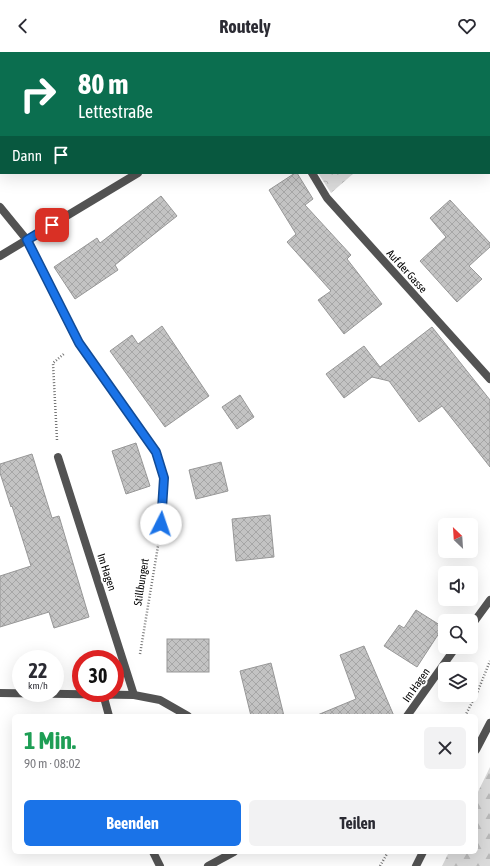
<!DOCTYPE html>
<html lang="de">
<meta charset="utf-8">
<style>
body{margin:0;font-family:"Asap Condensed",sans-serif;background:#f2f2f3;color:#2b2b33;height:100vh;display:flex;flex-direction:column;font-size:15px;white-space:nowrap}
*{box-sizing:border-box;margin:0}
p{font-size:13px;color:#7c7c81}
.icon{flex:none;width:22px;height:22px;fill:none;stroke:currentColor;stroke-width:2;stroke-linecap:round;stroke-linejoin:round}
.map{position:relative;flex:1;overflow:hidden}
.panel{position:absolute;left:12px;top:662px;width:466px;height:140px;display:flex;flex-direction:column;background:#fff;border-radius:6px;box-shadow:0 4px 16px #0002}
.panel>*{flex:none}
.hud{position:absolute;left:0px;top:0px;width:490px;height:122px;box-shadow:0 4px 16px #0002;background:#0b6e4f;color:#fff;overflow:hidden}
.needle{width:26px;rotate:335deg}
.fabs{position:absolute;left:438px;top:466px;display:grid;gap:8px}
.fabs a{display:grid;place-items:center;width:40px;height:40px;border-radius:6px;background:#fff;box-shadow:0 4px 16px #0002;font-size:20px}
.speed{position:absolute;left:12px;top:598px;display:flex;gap:8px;font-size:20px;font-weight:700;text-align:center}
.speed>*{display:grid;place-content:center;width:52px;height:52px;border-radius:50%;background:#fff;box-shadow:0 4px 16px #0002;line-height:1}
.speed small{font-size:10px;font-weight:400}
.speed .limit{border:6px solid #d22;background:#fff;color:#111}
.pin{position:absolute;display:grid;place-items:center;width:34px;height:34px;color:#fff;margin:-17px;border-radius:8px;box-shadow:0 2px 6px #0006}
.me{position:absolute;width:44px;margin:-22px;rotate:4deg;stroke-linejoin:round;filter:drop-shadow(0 0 3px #0008)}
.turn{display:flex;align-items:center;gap:14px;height:84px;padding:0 12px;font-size:18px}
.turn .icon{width:52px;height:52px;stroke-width:2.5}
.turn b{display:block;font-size:28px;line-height:34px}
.then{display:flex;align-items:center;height:38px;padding:0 12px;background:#0003;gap:8px;font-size:15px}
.round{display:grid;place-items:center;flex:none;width:42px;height:42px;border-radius:6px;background:#f2f2f3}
.overview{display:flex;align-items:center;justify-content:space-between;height:68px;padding:0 12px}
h1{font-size:24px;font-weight:700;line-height:30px;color:#1e9e55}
.primary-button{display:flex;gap:8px;margin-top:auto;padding:8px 12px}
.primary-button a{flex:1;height:46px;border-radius:6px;background:#1a73e8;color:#fff;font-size:16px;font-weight:700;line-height:46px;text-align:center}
.primary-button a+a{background:#f2f2f3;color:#2b2b33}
header{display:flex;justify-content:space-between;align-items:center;height:52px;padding:0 12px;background:#fff;font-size:18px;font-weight:700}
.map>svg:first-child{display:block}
.forest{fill:url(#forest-firs)}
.park{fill:url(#park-crowns)}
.building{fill:url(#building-cross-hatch);stroke:#979797}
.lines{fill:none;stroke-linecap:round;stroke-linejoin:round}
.path{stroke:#757575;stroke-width:2.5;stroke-dasharray:1 2;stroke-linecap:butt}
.service{stroke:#535353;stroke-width:8}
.minor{stroke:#535353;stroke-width:8}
.secondary{stroke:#202020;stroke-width:8}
.route-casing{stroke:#114b97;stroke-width:10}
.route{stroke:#1a73e8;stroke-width:7}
.labels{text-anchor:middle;stroke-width:4;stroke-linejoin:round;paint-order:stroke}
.street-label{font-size:11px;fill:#000;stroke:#fff}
</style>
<header><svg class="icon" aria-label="back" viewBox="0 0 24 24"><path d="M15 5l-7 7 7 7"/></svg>Routely<svg class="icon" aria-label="heart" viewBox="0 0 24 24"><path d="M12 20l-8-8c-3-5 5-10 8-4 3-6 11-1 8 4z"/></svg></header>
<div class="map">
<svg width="490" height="814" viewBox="0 0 490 814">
<defs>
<pattern id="forest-firs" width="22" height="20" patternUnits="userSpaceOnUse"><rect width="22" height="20" fill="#dadada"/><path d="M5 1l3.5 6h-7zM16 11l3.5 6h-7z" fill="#b9b9b9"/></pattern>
<pattern id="park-crowns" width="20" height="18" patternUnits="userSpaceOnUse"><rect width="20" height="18" fill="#dadada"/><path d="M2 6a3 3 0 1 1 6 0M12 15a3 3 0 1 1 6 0" fill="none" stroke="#b9b9b9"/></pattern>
<pattern id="building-cross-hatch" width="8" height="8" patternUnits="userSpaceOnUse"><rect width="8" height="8" fill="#c3c3c3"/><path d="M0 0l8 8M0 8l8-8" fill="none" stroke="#a6a6a6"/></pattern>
</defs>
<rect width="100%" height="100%" fill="#fff"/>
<polygon class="forest" points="490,715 490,814 442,814 449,800 476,800 476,744"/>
<polygon class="park" points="318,121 354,121 331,141"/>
<g class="building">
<polygon points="295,121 297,121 313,147 305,153 351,203 347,207 382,252 344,282 318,248 331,239 287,190 296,182 269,138"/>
<polygon points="161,144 177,164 115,213 118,218 75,247 54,215 97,186 100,191"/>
<polygon points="450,148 490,191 490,195 469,214 482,227 457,250 420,209 446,185 430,166"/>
<polygon points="162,274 209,344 165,375 110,299 132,283 138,292"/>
<polygon points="432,275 490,348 490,415 442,354 419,370 389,329 372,325 344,346 326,322 364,294 380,315"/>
<polygon points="240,343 254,365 237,377 222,355"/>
<polygon points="136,391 150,434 126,442 112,399"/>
<polygon points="32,402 52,466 59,464 89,565 54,576 49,560 0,575 0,524 31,514 12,454 11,455 0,421 0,412"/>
<polygon points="221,410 228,439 196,447 189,418"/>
<polygon points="270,463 274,505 236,509 232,467"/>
<polygon points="416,558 443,575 417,615 384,594 399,573 404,576"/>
<rect x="167" y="587" width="42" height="33"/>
<polygon points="364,594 394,664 315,664 356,647 340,603"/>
<polygon points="271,611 284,664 251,664 240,619"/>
</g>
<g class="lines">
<g class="path">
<polyline points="216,0 216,1"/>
<polyline points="57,388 53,311 65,301"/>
<polyline points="140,602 159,488"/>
<polyline points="465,664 477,641 490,609"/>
<polyline points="380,814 388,800"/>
</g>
<g class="service">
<polyline points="103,642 109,664"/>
<polyline points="153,800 160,814"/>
</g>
<g class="minor">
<polyline points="313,1 315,0"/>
<polyline points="312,121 327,146 490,327"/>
<polyline points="0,155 27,188 79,291 156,400 164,426 161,472"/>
<polyline points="0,204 138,121"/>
<polyline points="58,405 134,643"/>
<polyline points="471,574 490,548"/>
<polyline points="0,641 134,643 160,648 188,664"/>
<polyline points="407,664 456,595"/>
<polyline points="476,698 490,671"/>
<polyline points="208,814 234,800"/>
<polyline points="416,814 423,800"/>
</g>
<g class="secondary">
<polyline points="465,0 466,1"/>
<polyline points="489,20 490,21"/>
</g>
</g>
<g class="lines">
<defs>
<polyline id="route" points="52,173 27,188 79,291 156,400 164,426 161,472"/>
</defs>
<use href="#route" class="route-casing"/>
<use href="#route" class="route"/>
</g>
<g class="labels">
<g class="street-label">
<text transform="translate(407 219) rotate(48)" y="4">Auf der Gasse</text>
<text transform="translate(107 520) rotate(72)" y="4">Im Hagen</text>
<text transform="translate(141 530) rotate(-81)" y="4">Stillbungert</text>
<text transform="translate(416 633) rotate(-55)" y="4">Im Hagen</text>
</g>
</g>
</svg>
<div class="fabs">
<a><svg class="needle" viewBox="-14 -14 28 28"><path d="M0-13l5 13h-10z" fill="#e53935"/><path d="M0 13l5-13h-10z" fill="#7c7c81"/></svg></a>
<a><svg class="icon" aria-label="sound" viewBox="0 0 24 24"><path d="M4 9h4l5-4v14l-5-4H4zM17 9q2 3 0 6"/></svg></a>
<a><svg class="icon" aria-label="search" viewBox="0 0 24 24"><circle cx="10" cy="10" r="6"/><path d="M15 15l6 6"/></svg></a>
<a><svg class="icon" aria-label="layers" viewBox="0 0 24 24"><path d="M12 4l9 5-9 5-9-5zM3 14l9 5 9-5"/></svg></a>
</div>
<div class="speed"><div>22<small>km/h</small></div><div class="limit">30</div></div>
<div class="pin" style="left:52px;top:173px;background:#d93025"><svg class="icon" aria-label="arrive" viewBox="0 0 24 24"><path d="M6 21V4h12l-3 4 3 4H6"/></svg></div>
<svg class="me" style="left:161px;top:472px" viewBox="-20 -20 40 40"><circle r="19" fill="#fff"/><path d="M0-13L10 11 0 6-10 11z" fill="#1a73e8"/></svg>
<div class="hud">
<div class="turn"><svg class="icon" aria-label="right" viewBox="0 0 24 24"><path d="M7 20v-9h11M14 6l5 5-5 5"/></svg><div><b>80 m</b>Lettestraße</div></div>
<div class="then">Dann<svg class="icon" aria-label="arrive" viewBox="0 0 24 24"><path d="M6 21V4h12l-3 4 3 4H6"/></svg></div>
</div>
<section class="panel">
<div class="overview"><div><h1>1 Min.</h1><p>90 m · 08:02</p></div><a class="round"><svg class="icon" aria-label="close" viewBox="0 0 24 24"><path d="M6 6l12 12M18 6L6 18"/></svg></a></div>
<div class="primary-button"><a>Beenden</a><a>Teilen</a></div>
</section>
</div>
